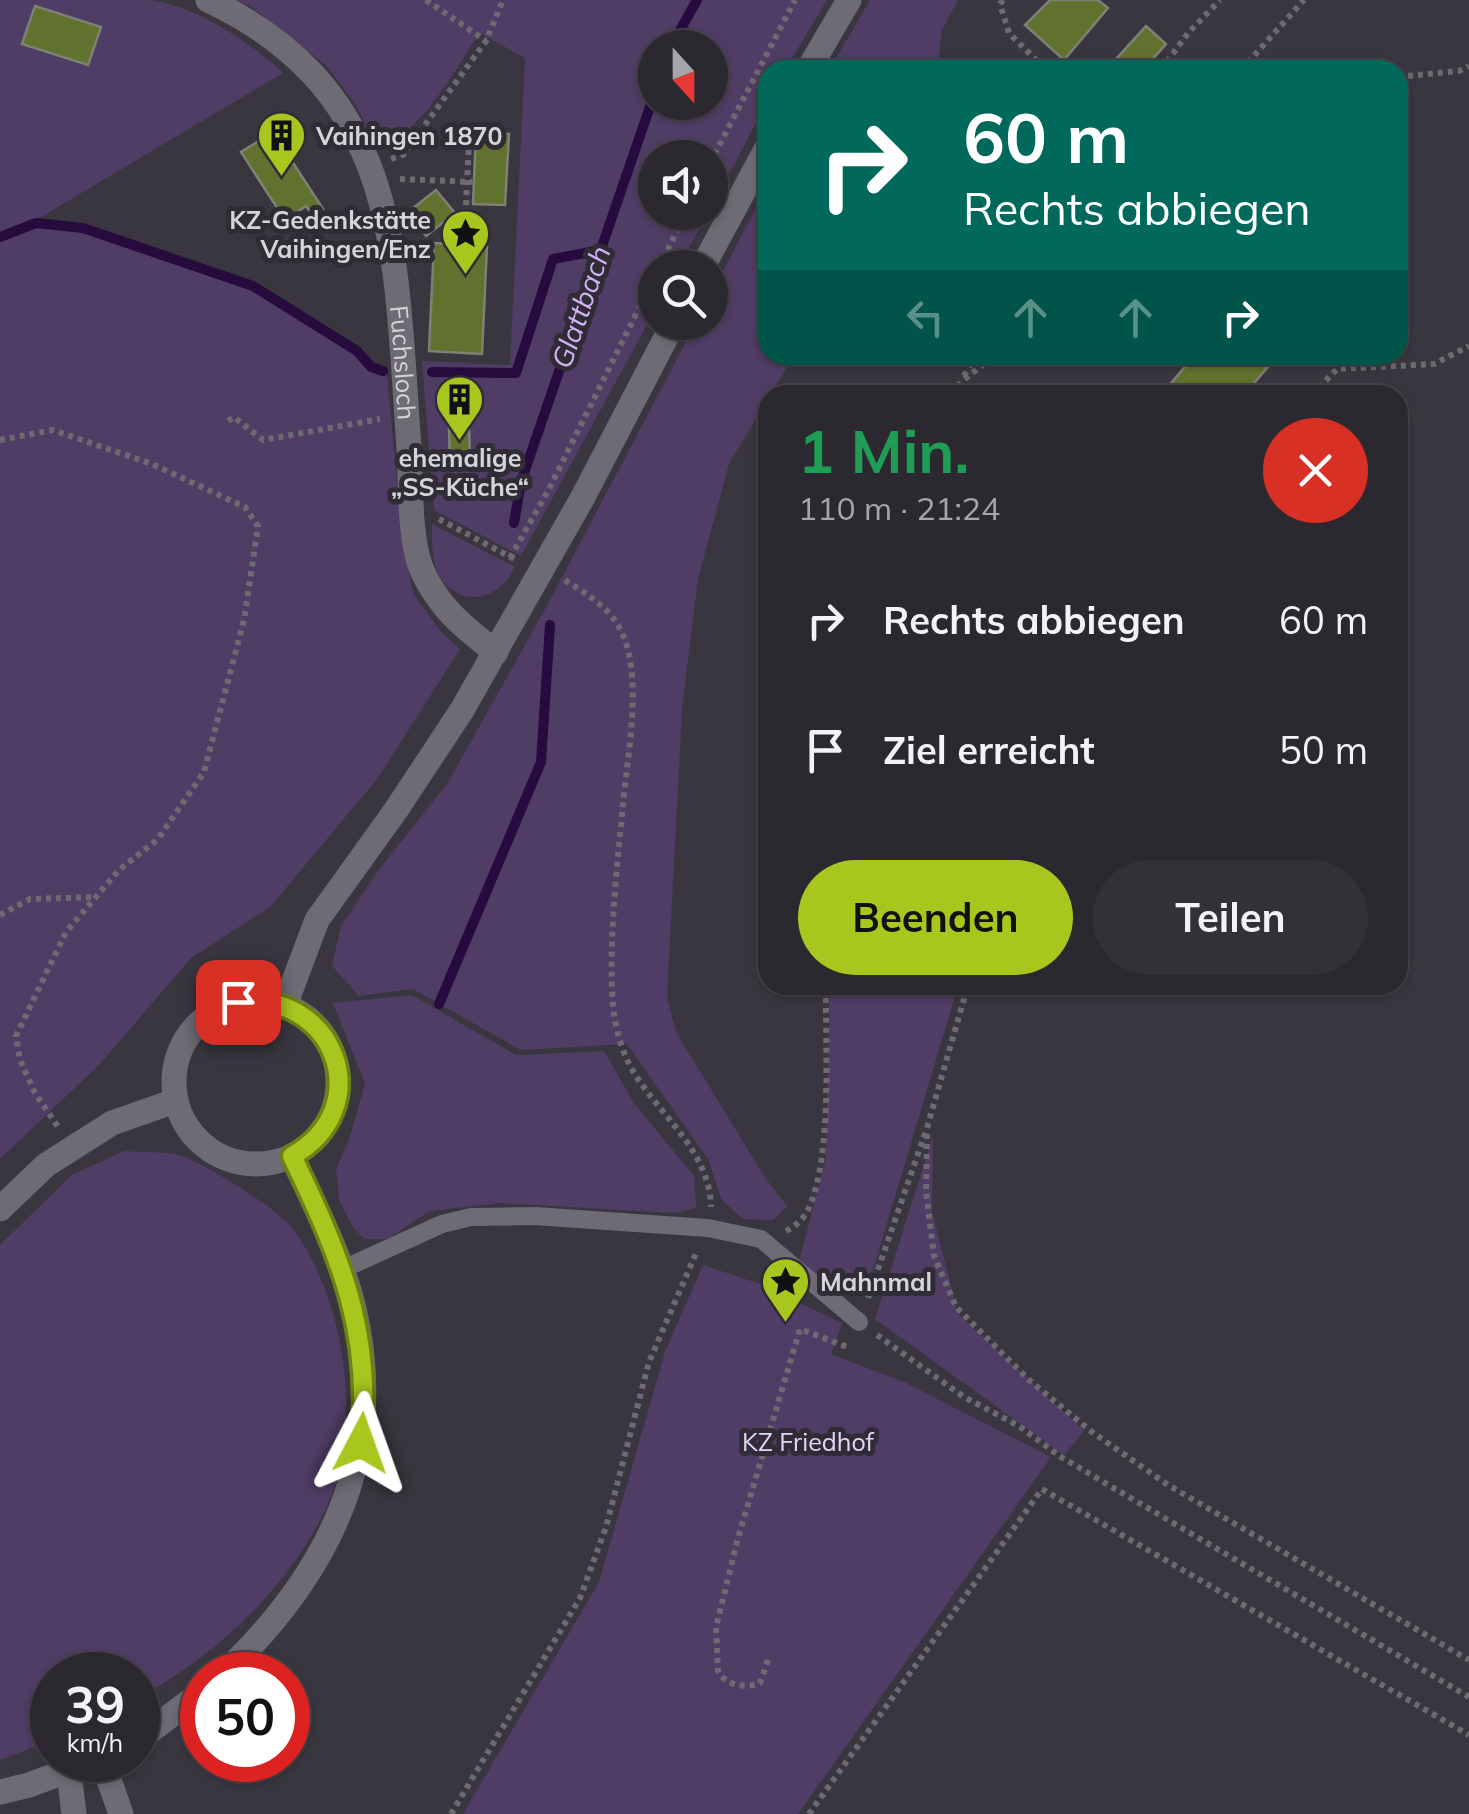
<!DOCTYPE html>
<html lang="de">
<meta charset="utf-8">
<style>
body{margin:0;font-family:Mulish,sans-serif;background:#343037;color:#f1f3f6;height:100vh;display:flex;flex-direction:column;font-size:38px;white-space:nowrap}
*{box-sizing:border-box;margin:0}
p{font-size:32px;color:#a6a6aa}
.icon{flex:none;width:55px;height:55px;fill:none;stroke:currentColor;stroke-width:2;stroke-linecap:round;stroke-linejoin:round}
.map{position:relative;flex:1;overflow:hidden}
.panel{position:absolute;left:758px;top:385px;width:650px;height:610px;display:flex;flex-direction:column;background:#2c282f;border-radius:30px;box-shadow:0 2px 8px #0004,0 0 0 2px #48444b}
.panel>*{flex:none}
.guide{position:absolute;left:758px;top:60px;width:650px;height:305px;border-radius:30px;box-shadow:0 2px 8px #0004,0 0 0 2px #48444b;background:#00695c;color:#fff;overflow:hidden}
.needle{width:65px;rotate:159deg}
.controls{position:absolute;left:638px;top:30px;display:grid;gap:20px}
.controls a{display:grid;place-items:center;width:90px;height:90px;border-radius:50%;background:#2c282f;box-shadow:0 2px 8px #0004,0 0 0 2px #48444b;font-size:50px}
.speed{position:absolute;left:30px;top:1652px;display:flex;gap:20px;font-size:50px;font-weight:700;text-align:center}
.speed>*{display:grid;place-content:center;width:130px;height:130px;border-radius:50%;background:#2c282f;box-shadow:0 2px 8px #0004,0 0 0 2px #48444b;line-height:1}
.speed small{font-size:25px;font-weight:400}
.speed .limit{border:15px solid #d22;background:#fff;color:#111}
.pin{position:absolute;display:grid;place-items:center;width:85px;height:85px;color:#fff;margin:-42px;border-radius:20px;box-shadow:0 5px 15px #0006}
.me{position:absolute;width:110px;margin:-55px;rotate:4deg;stroke-linejoin:round;filter:drop-shadow(0 0 8px #0008)}
.turn{display:flex;align-items:center;gap:35px;height:210px;padding:0 40px;font-size:45px}
.turn .icon{width:130px;height:130px;stroke-width:2.5}
.turn b{display:block;font-size:70px;line-height:85px}
.lanes{display:flex;align-items:center;height:95px;padding:0 40px;background:#0003;justify-content:center;gap:50px;direction:ltr}
.lanes .off{opacity:.35}
.round{display:grid;place-items:center;flex:none;width:105px;height:105px;border-radius:52px;background:#343037}
.headline{display:flex;align-items:center;justify-content:space-between;height:170px;padding:0 40px}
h1{font-size:60px;font-weight:700;line-height:75px;color:#1e9e55}
.button{display:flex;gap:20px;margin-top:auto;padding:20px 40px}
.button a{flex:1;height:115px;border-radius:60px;background:#a7c71e;color:#111;font-size:40px;font-weight:700;line-height:115px;text-align:center}
.button a+a{background:#343037;color:#f1f3f6}
ul{padding:0;list-style:none}
li{display:flex;align-items:center;gap:30px;height:130px;padding:0 40px}
li div{flex:1}
li b{display:block;font-size:38px}
li em{font-style:normal}
.map>svg:first-child{display:block}
.green{fill:#503d65;fill-rule:evenodd}
.lines{fill:none;stroke-linecap:round;stroke-linejoin:round}
.stream{stroke:#270a3e;stroke-width:10}
.building{fill:#61712e;stroke:#7e8176;stroke-width:2.5}
.path{stroke:#6e6a72;stroke-width:6;stroke-dasharray:5 5;stroke-linecap:butt}
.lane{stroke:#6f6b75;stroke-width:18}
.street{stroke:#6f6b75;stroke-width:25}
.secondary{stroke:#6f6b75;stroke-width:25}
.route-casing{stroke:#6d8114;stroke-width:25}
.route{stroke:#a7c71e;stroke-width:18}
.labels{text-anchor:middle;stroke-width:10;stroke-linejoin:round;paint-order:stroke}
.poi-label{font-size:25px;font-weight:bold;fill:#d6d4d9;stroke:#302c35;text-anchor:start}
.street-label{font-size:25px;fill:#d6d4d9;stroke:#302c35}
.park-label{font-size:25px;fill:#e4d4f7;stroke:#302c35}
.water-label{font-size:28px;font-style:italic;fill:#cfb1f4;stroke:#302c35}
</style>
<div class="map">
<svg width="1469" height="1814" viewBox="0 0 1469 1814">
<rect width="100%" height="100%" fill="#3a363f"/>
<g class="green">
<path d="M0 0C49 0 100 0 148 0 194 4 251 43 283 73L36 220 0 234Z"/>
<path d="M235 0H827L785 70H768L767 103 710 209V158H655V212L708 213 678 267 655 268V310L521 556 434 510 422 361 510 365 525 58 480 33C456 67 420 139 376 145L355 104 327 66 252 7ZM655 48H710V102H655Z"/>
<polygon points="870,0 958,0 942,30 937,70 829,70"/>
<polygon points="767,187 768,355 794,355 729,464 698,579 682,709 667,996 676,1032 764,1176 787,1206 773,1220 743,1219 721,1199 708,1159 627,1044 521,1050 413,989 359,996 332,966 341,926 381,867 447,784 548,604 696,323 710,322 710,296"/>
<polygon points="35,225 82,230 252,288 355,353 369,369 387,375 402,538 413,593 441,632 460,649 378,778 270,907 191,958 99,1065 0,1159 0,239"/>
<path d="M432 524 515 567C501 597 465 610 442 580 431 565 432 541 432 524Z"/>
<polygon points="830,985 958,986 873,1270 845,1294 820,1281 799,1261 826,1159"/>
<polygon points="412,995 516,1055 604,1051 634,1103 694,1176 696,1208 676,1213 501,1203 429,1211 388,1239 364,1239 353,1227 339,1200 336,1169 349,1140 365,1084 333,1003"/>
<polygon points="933,1136 932,1211 958,1314 1084,1431 1064,1455 875,1319"/>
<path d="M125 1151C142 1153 162 1151 179 1155 202 1162 279 1209 293 1229 345 1299 364 1426 327 1506 289 1588 216 1656 138 1698V1675H52V1740L0 1760V1245L73 1174Z"/>
<polygon points="703,1265 760,1284 842,1323 831,1354 904,1382 1051,1457 798,1814 463,1814 599,1582 665,1352"/>
</g>
<g class="lines">
<g class="stream">
<polyline points="670,48 697,0"/>
<polyline points="0,237 36,223 83,228 253,286 357,351 371,367 383,371"/>
<polyline points="432,372 516,373 553,259 601,250"/>
<polyline points="514,523 521,482 655,92"/>
<polyline points="439,1004 541,762 550,625"/>
</g>
</g>
<g class="building">
<polygon points="1050,0 1098,0 1108,8 1064,60 1025,25"/>
<polygon points="35,6 101,27 88,65 22,44"/>
<polygon points="1146,26 1166,44 1143,70 1110,70 1108,68"/>
<polygon points="273,132 323,209 313,216 306,206 285,220 241,152"/>
<polygon points="476,132 509,134 505,205 473,204"/>
<polygon points="436,190 455,213 426,236 407,213"/>
<polygon points="434,243 487,246 482,354 429,351"/>
<polygon points="1195,355 1278,355 1244,395 1161,395"/>
<polygon points="449,428 469,428 470,458 450,459"/>
</g>
<g class="lines">
<g class="path">
<polyline points="426,0 486,41"/>
<polyline points="1003,0 1000,4 1009,33 1046,70"/>
<polyline points="1161,70 1188,33 1220,0"/>
<polyline points="1241,70 1304,0"/>
<polyline points="1398,77 1459,71 1469,66"/>
<polyline points="391,159 403,155 486,41 503,0"/>
<polyline points="710,163 795,0"/>
<polyline points="400,179 474,182"/>
<polyline points="464,245 469,144"/>
<polyline points="659,268 686,212"/>
<polyline points="964,376 976,355"/>
<polyline points="953,395 961,382 995,355"/>
<polyline points="1312,395 1337,369 1434,364 1469,346"/>
<polyline points="228,421 234,417 263,440 380,419"/>
<polyline points="0,440 53,430 152,464 245,507 258,526 244,620 204,772 158,839 119,870 66,932 16,1036 20,1060 35,1093 58,1127"/>
<polyline points="439,519 516,560"/>
<polyline points="510,558 549,489 655,276"/>
<path d="M565 580C586 594 610 607 621 631 644 677 627 755 623 805 617 866 610 927 612 989 613 1020 619 1049 636 1076 663 1118 710 1153 711 1207"/>
<polyline points="0,915 30,899 95,897"/>
<polyline points="927,1134 926,1191 934,1256 956,1307 1029,1380 1092,1432 1168,1485 1469,1660"/>
<path d="M786 1231C795 1226 803 1220 808 1210 833 1156 825 1047 826 985"/>
<polyline points="868,1298 927,1128 968,985"/>
<polyline points="877,1335 964,1397 1019,1426 1061,1457 1469,1697"/>
<path d="M768 1660 760 1683C747 1689 724 1685 718 1671L716 1627 738 1538 800 1329 850 1348"/>
<polyline points="451,1814 580,1598 606,1527 649,1362 697,1251"/>
<polyline points="809,1814 1042,1489 1469,1735"/>
</g>
<polyline class="lane" points="341,1270 442,1224 471,1217 535,1216 708,1228 761,1239 859,1322"/>
<path class="street" id="s1" d="M208 0C405 93 395 261 409 448 411 483 409 536 421 568 437 606 464 628 496 652"/>
<g class="secondary">
<polyline points="808,70 849,0"/>
<polyline points="702,268 768,146"/>
<circle cx="256" cy="1082" r="82"/>
<polyline points="285,1005 317,920 396,810 462,710 583,497 674,322"/>
<polyline points="0,1209 46,1165 112,1123 175,1101"/>
<path d="M222 1675C326 1577 388 1459 355 1313 343 1259 315 1206 292 1157"/>
<polyline points="138,1740 202,1692"/>
<polyline points="102,1760 121,1814"/>
<polyline points="69,1772 74,1814"/>
<polyline points="0,1792 29,1785 97,1760"/>
</g>
</g>
<g class="lines">
<defs>
<path id="route" d="M238 1002C336 991 378 1108 292 1156 339 1254 373 1332 361 1443"/>
</defs>
<use href="#route" class="route-casing"/>
<use href="#route" class="route"/>
</g>
<defs>
<symbol id="building-pin" viewBox="-11 -11 22 30"><path d="M0 17L-7.5 6A9.5 9.5 0 1 1 7.5 6Z" fill="#a7c71e" stroke="#302c35"/><path d="M-4-6H4V6H1V3H-1V6H-4ZM-2.5-4.3h1.7v1.8h-1.7ZM.8-4.3h1.7v1.8H.8ZM-2.5-1h1.7V.8h-1.7ZM.8-1h1.7V.8H.8Z" fill="#111"/></symbol>
<symbol id="sight-pin" viewBox="-11 -11 22 30"><path d="M0 17L-7.5 6A9.5 9.5 0 1 1 7.5 6Z" fill="#a7c71e" stroke="#302c35"/><path d="M0-6L1.8-2.2L6-1.7L2.9 1.2L3.7 5.4L0 3.3L-3.7 5.4L-2.9 1.2L-6-1.7L-1.8-2.2Z" fill="#111"/></symbol>
</defs>
<g fill-rule="evenodd">
<use href="#building-pin" x="254" y="108" width="55" height="75"/>
<use href="#sight-pin" x="438" y="206" width="55" height="75"/>
<use href="#building-pin" x="432" y="372" width="55" height="75"/>
<use href="#sight-pin" x="758" y="1254" width="55" height="75"/>
</g>
<g class="labels">
<g class="poi-label">
<text x="316" y="145">Vaihingen 1870</text>
<text x="431" y="229" text-anchor="end">KZ-Gedenkstätte<tspan x="431" dy="29">Vaihingen/Enz</tspan></text>
<text x="460" y="467" text-anchor="middle">ehemalige<tspan x="460" dy="29">„SS-Küche“</tspan></text>
<text x="820" y="1291">Mahnmal</text>
</g>
<g class="street-label">
<text dy="9" stroke="none"><textPath href="#s1" startOffset="438">Fuchsloch</textPath></text>
</g>
<g class="park-label">
<text x="808" y="1451">KZ Friedhof</text>
</g>
<g class="water-label">
<text transform="translate(581 307) rotate(-71)" y="10">Glattbach</text>
</g>
</g>
</svg>
<div class="controls">
<a><svg class="needle" viewBox="-14 -14 28 28"><path d="M0-13l5 13h-10z" fill="#e53935"/><path d="M0 13l5-13h-10z" fill="#a6a6aa"/></svg></a>
<a><svg class="icon" aria-label="sound" viewBox="0 0 24 24"><path d="M4 9h4l5-4v14l-5-4H4zM17 9q2 3 0 6"/></svg></a>
<a><svg class="icon" aria-label="search" viewBox="0 0 24 24"><circle cx="10" cy="10" r="6"/><path d="M15 15l6 6"/></svg></a>
</div>
<div class="speed"><div>39<small>km/h</small></div><div class="limit">50</div></div>
<div class="pin" style="left:238px;top:1002px;background:#d93025"><svg class="icon" aria-label="arrive" viewBox="0 0 24 24"><path d="M6 21V4h12l-3 4 3 4H6"/></svg></div>
<svg class="me" style="left:361px;top:1443px" viewBox="-20 -20 40 40"><path d="M0-17L14 15 0 8-14 15z" fill="#a7c71e" stroke="#fff" stroke-width="4"/></svg>
<div class="guide">
<div class="turn"><svg class="icon" aria-label="right" viewBox="0 0 24 24"><path d="M7 20v-9h11M14 6l5 5-5 5"/></svg><div><b>60 m</b>Rechts abbiegen</div></div>
<div class="lanes"><svg class="icon off" aria-label="left" viewBox="0 0 24 24"><path d="M17 20v-9H6M10 6l-5 5 5 5"/></svg><svg class="icon off" aria-label="ahead" viewBox="0 0 24 24"><path d="M12 20V5M6 11l6-6 6 6"/></svg><svg class="icon off" aria-label="ahead" viewBox="0 0 24 24"><path d="M12 20V5M6 11l6-6 6 6"/></svg><svg class="icon" aria-label="right" viewBox="0 0 24 24"><path d="M7 20v-9h11M14 6l5 5-5 5"/></svg></div>
</div>
<section class="panel">
<div class="headline"><div><h1>1 Min.</h1><p>110 m · 21:24</p></div><a class="round" style="background:#d93025;color:#fff"><svg class="icon" aria-label="close" viewBox="0 0 24 24"><path d="M6 6l12 12M18 6L6 18"/></svg></a></div>
<ul>
<li><svg class="icon" aria-label="right" viewBox="0 0 24 24"><path d="M7 20v-9h11M14 6l5 5-5 5"/></svg><div><b>Rechts abbiegen</b></div><em>60 m</em></li>
<li><svg class="icon" aria-label="arrive" viewBox="0 0 24 24"><path d="M6 21V4h12l-3 4 3 4H6"/></svg><div><b>Ziel erreicht</b></div><em>50 m</em></li>
</ul>
<div class="button"><a>Beenden</a><a>Teilen</a></div>
</section>
</div>
